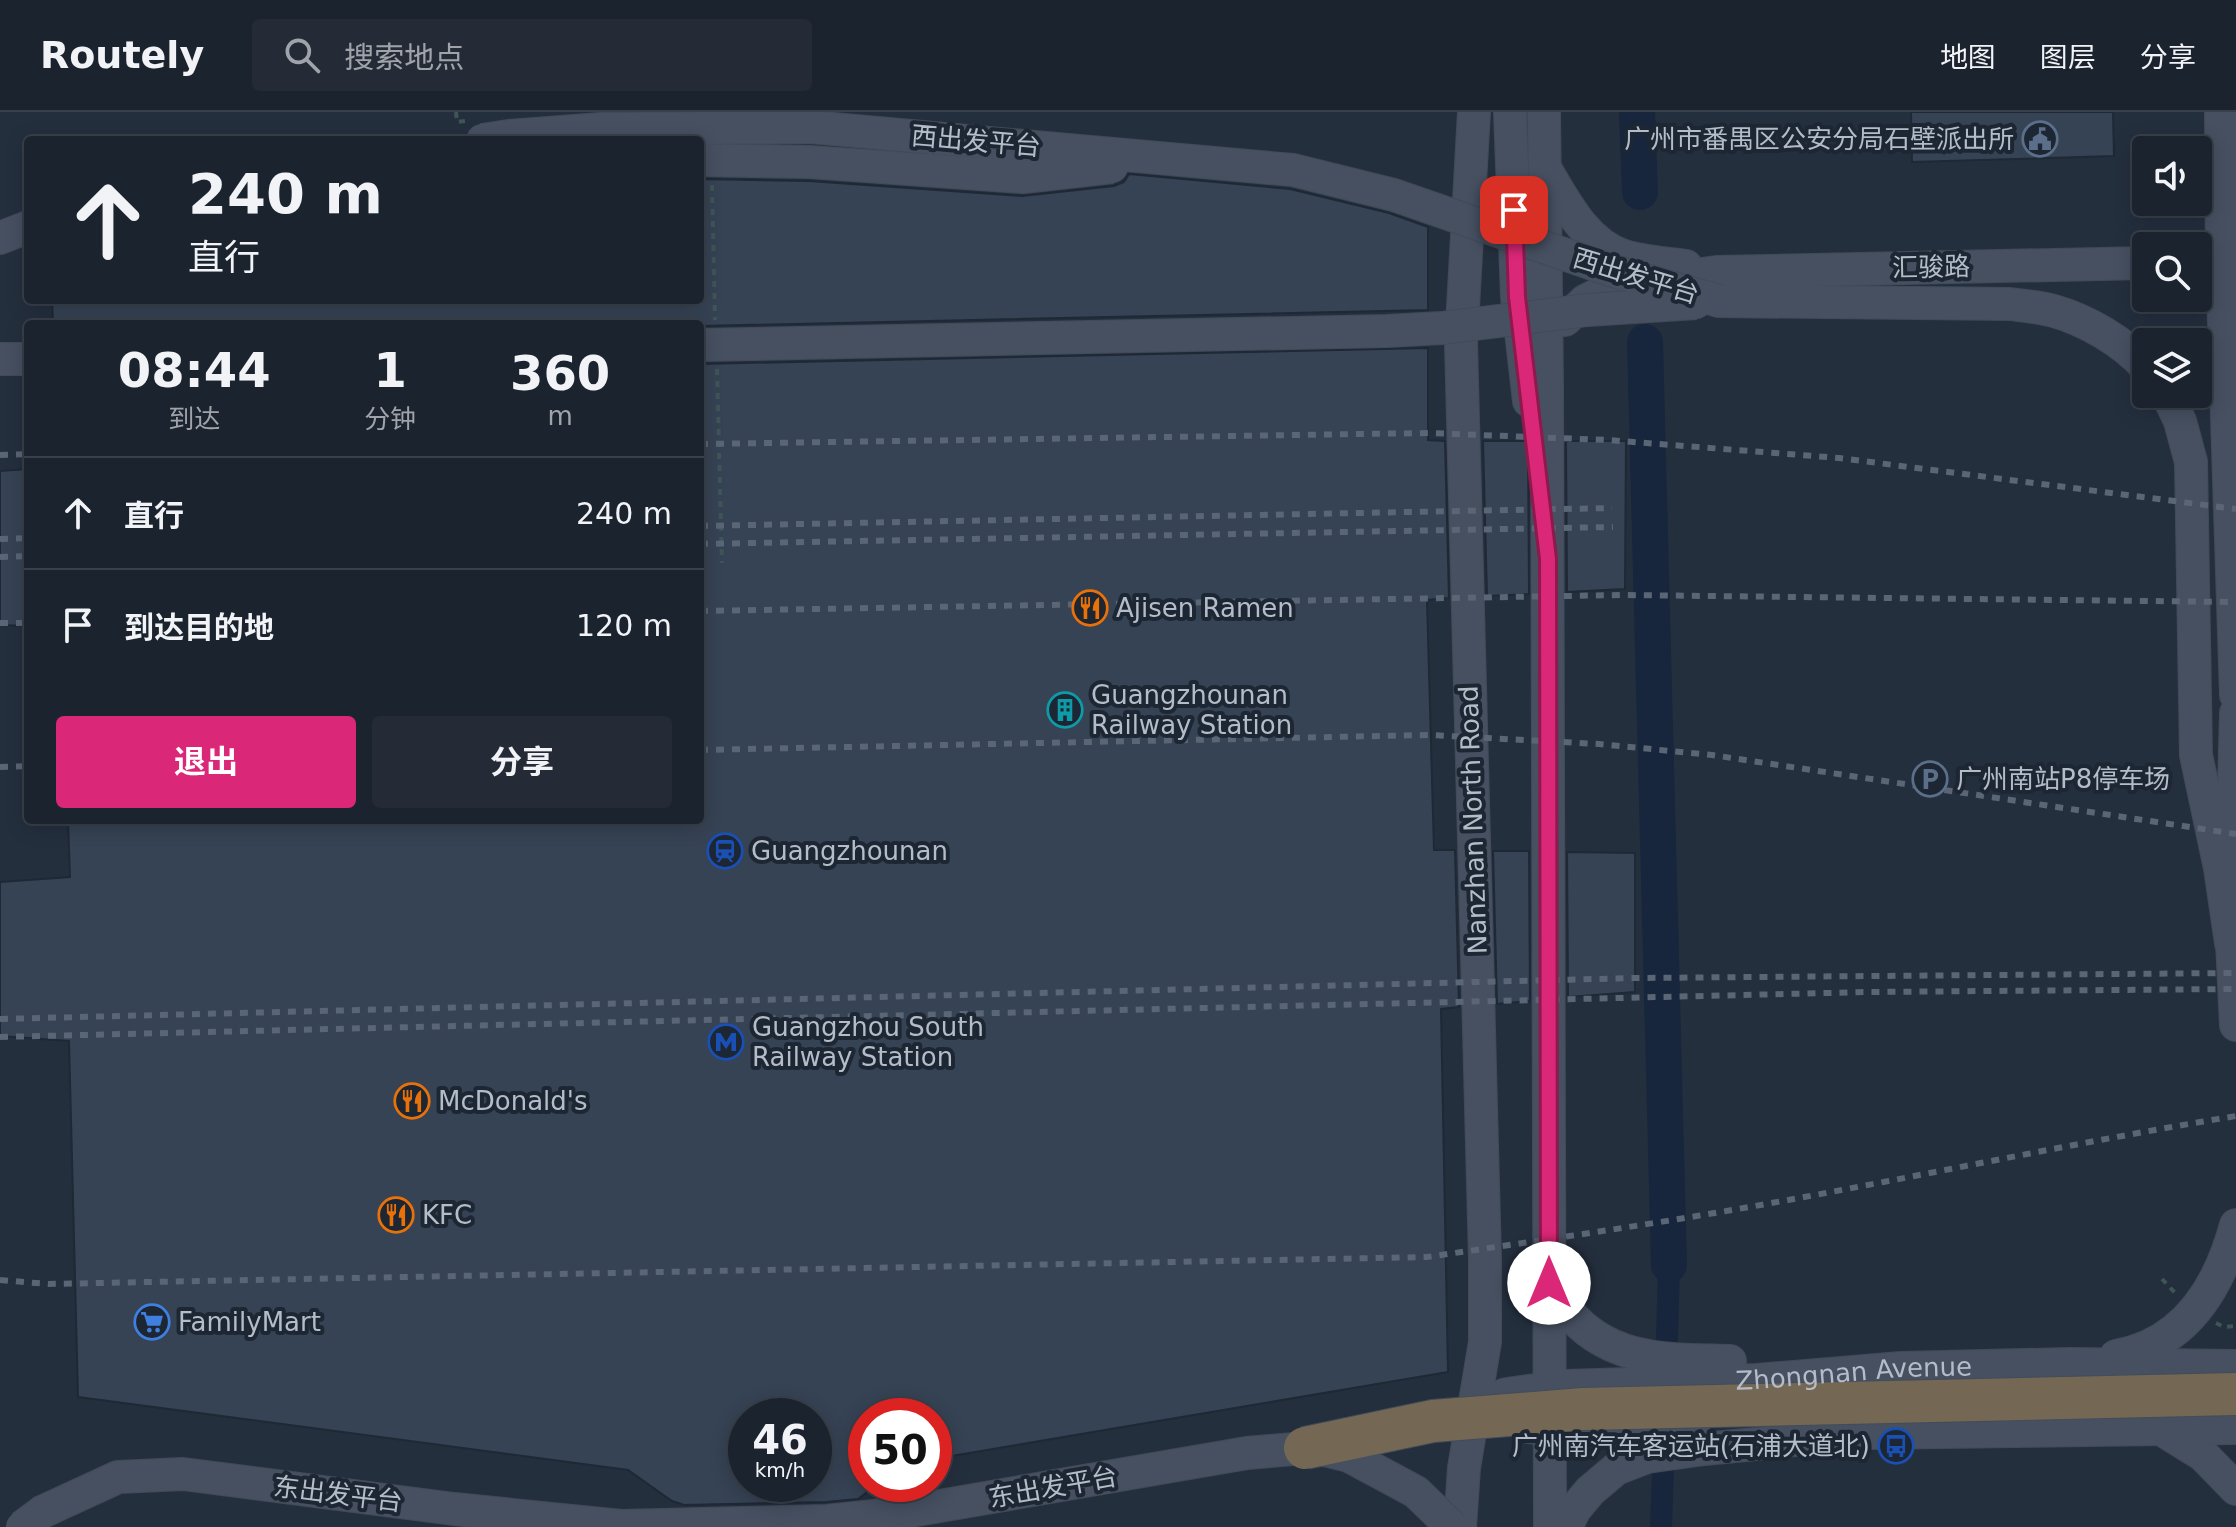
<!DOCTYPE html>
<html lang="zh">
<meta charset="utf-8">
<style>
body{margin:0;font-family:"DejaVu Sans","Noto Sans SC",sans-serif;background:#242b36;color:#f1f3f6;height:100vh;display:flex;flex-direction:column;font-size:30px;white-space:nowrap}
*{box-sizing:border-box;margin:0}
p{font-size:26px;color:#a0a4aa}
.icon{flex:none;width:44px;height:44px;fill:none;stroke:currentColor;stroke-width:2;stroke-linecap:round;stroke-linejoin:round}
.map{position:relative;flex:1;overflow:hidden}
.details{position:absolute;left:24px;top:208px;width:680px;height:504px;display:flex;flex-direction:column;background:#1b232e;border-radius:8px;box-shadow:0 4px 20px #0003,0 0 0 2px #39404a}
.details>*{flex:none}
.top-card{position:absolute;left:24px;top:24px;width:680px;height:168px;border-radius:8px;box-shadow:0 4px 20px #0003,0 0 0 2px #39404a;background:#1b232e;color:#f1f3f6;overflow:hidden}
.buttons{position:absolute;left:2132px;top:24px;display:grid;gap:16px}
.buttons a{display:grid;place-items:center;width:80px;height:80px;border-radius:8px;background:#1b232e;box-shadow:0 4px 20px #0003,0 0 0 2px #39404a;font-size:40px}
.speed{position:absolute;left:728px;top:1286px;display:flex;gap:16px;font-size:40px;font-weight:700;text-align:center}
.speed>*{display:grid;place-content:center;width:104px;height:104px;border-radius:50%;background:#1b232e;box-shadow:0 4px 20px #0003,0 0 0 2px #39404a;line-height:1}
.speed small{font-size:20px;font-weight:400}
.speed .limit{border:12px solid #d22;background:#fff;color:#111}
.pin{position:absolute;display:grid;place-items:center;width:68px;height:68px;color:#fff;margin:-34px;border-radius:16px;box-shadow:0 4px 12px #0006}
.me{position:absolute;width:88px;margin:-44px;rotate:0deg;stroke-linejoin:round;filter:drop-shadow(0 0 6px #0008)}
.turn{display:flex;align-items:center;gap:28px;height:168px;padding:0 32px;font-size:36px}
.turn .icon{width:104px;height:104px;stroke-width:2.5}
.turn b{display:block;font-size:56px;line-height:68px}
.eta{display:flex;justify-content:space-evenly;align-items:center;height:136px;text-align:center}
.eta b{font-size:48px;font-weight:700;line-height:56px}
.cta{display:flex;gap:16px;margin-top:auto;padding:16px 32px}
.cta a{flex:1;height:92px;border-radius:8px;background:#db2777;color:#fff;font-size:32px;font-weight:700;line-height:92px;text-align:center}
.cta a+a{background:#242b36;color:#f1f3f6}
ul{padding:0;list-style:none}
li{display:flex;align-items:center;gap:24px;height:112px;padding:0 32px;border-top:2px solid #39404a}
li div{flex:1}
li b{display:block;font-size:30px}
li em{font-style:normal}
header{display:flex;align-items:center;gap:48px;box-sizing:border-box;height:112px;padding:0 40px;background:#1b232e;border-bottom:2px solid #39404a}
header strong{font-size:38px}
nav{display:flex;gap:44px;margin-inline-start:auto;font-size:28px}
.search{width:560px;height:72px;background:#242b36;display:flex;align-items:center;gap:20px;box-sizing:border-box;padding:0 28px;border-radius:8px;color:#a0a4aa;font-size:30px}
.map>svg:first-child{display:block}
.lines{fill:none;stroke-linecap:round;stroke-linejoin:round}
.canal{stroke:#17263c;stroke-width:22}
.river{stroke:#17263c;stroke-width:36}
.building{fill:#364354;stroke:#1f2835;stroke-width:2;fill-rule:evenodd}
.secondary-casing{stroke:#414a57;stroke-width:34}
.path{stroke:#3f5557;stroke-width:4;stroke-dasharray:6 6;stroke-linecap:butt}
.secondary{stroke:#465061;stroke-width:32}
.rail{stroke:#5a6575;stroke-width:6;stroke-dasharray:8 8;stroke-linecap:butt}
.secondary-bridge-casing{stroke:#414a57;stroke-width:34;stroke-linecap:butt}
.highway-bridge-casing{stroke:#434c59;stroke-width:44;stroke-linecap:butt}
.secondary-bridge{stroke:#465061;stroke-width:32}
.highway-bridge{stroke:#746855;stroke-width:42}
.route-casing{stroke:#8e194d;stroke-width:20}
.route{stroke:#db2777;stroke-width:14}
.labels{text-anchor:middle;stroke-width:8;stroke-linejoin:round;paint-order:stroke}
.poi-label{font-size:26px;fill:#b4bcc9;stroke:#1d2633;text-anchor:start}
.street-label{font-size:26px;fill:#b4bcc9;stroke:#1d2633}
</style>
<header>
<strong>Routely</strong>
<div class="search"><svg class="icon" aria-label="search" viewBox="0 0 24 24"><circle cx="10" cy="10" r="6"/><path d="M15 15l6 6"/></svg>搜索地点</div>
<nav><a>地图</a><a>图层</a><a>分享</a></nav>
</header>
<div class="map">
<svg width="2236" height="1415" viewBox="0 0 2236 1415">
<rect width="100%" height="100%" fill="#242f3e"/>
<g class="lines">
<g class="canal">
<polyline points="1666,1260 1669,1153"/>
<polyline points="1661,1415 1664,1331"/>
</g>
<g class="river">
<polyline points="1637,0 1640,80"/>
<polyline points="1645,230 1669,1153"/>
</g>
</g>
<g class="building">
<polygon points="1911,0 2113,0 2114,44 1912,50"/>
<polygon points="1129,62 1290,77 1389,101 1428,115 1428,198 700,214 700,212 53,212 52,188 700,188 700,67 809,69 1022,84 1114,74 1124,70"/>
<path d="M1428 236V328L1445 329 1449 486 1427 488 1434 738H1455L1459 895 1441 897 1448 1260 934 1347V1304H866V1381L858 1387 826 1390 684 1393 672 1389 628 1358 78 1285 69 929 0 924V770L70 765 68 708H700V252ZM746 1304H814V1372H746Z"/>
<polygon points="1483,329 1528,329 1529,482 1487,484"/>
<polygon points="1566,329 1626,329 1625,477 1567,480"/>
<polygon points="28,357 28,514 0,513 0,359"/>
<polygon points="1493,739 1529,739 1530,889 1497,892"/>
<polygon points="1567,740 1635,741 1635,880 1568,885"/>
</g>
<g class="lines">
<defs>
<g id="secondary">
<polyline points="1510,0 1517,185 1529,289"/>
<polyline points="1544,0 1547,275 1550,1415"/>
<polyline points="2221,0 2222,150 2236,583"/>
<path d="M1546 58C1565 90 1586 132 1624 144 1643 150 1666 151 1686 154"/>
<polyline points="0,126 28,115"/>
<path d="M1719 189 2010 192C2025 194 2040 195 2054 199 2086 208 2124 230 2146 255"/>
<polyline points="1565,208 1585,189 1603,180 1626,172 1717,160 2146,151"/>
<polyline points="0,247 28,247"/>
<polyline points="2167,282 2180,309 2191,350 2196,643 2220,756 2231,831"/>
<polyline points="2232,754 2236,601"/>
<polyline points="2231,809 2236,913"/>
<path d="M1549 1171C1555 1179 1560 1189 1566 1197 1608 1251 1668 1247 1730 1249"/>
<path d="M2116 1244C2185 1232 2219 1176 2236 1113"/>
<path id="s1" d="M1473 1295 1507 1282 1566 1274 1757 1268 1901 1256 2070 1252 2236 1254"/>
<polyline points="1529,1315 1572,1319 1694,1321"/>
<polyline points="2161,1317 2203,1343 2236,1377"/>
<polyline points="1460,1415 1464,1356 1485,1230 1485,1147 1461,231 1474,0"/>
<polyline points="1566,1415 1575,1397 1590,1379 1616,1357 1647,1345 1704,1337 1868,1321 2236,1316"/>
</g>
</defs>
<use href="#secondary" class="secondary-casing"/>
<g class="path">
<polyline points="456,0 457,10 465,9"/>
<polyline points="712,73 715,208"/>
<polyline points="717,257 722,451"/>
<polyline points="2162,1167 2177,1183"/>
<polyline points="2216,1211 2224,1215 2236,1214"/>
</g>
<use href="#secondary" class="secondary"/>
<g class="rail">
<polyline points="700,332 1429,321 1608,328 1839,346 2236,397"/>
<polyline points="0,343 28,342"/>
<polyline points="700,414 1612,396"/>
<polyline points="0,427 28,426"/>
<polyline points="700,432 1613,415"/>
<polyline points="0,445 28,444"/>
<polyline points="700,499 1623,483 2236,490"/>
<polyline points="0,511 28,511"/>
<polyline points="700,638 1430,623 1599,632 1712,643 2236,722"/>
<polyline points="0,655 28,654"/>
<polyline points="0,907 1636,866 2236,861"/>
<polyline points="0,925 1868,880 2236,877"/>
<path d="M0 1168 48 1172 1427 1145C1551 1127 1676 1109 1799 1086 1945 1059 2090 1028 2236 1004"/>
</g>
<defs>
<g id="secondary-bridge">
<polyline points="482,28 509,24 601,17 811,15 1293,58 1394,83 1610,158 1719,189"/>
<polyline points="700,48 810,50 1023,65 1112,55"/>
<polyline points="700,233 1387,219 1442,216 1587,198 1696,191"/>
<polyline points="22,1415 42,1400 118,1365 183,1362 454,1397 621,1414 827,1409 893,1402 1247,1341 1305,1336 1329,1339 1349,1344 1416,1380 1452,1415"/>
</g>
<polyline id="highway-bridge" points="1305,1336 1433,1309 1583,1297 2236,1282"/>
</defs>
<use href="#secondary-bridge" class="secondary-bridge-casing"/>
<use href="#highway-bridge" class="highway-bridge-casing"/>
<use href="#secondary-bridge" class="secondary-bridge"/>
<use href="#highway-bridge" class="highway-bridge"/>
</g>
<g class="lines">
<defs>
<polyline id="route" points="1514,98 1517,185 1548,447 1549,1171"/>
</defs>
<use href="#route" class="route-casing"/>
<use href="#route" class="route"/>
</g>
<defs>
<symbol id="civic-ring" viewBox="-11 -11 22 22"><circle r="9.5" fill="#1d2633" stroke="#5c6f8a" stroke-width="1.5"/><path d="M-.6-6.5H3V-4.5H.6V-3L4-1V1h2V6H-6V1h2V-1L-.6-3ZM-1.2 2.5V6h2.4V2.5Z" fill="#5c6f8a"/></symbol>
<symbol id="restaurant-ring" viewBox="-11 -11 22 22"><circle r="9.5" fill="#1d2633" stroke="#e8710a" stroke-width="1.5"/><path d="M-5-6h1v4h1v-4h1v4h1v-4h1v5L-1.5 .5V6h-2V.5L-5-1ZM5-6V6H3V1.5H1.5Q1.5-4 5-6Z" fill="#e8710a"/></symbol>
<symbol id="building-ring" viewBox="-11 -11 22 22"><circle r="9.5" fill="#1d2633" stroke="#0f9aa8" stroke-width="1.5"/><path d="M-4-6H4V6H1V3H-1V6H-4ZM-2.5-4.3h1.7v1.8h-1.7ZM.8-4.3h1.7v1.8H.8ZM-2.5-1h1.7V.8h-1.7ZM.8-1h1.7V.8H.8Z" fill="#0f9aa8"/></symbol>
<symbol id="parking-ring" viewBox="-11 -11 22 22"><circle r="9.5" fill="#1d2633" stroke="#5c6f8a" stroke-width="1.5"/><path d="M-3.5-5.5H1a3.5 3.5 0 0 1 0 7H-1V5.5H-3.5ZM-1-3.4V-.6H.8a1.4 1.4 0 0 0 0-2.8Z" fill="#5c6f8a"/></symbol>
<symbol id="station-ring" viewBox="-11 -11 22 22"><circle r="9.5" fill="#1d2633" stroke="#1a4fb4" stroke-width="1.5"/><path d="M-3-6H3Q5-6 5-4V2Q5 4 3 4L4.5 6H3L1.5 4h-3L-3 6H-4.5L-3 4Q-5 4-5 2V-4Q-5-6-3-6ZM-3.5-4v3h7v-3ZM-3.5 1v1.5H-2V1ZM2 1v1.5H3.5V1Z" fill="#1a4fb4"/></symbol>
<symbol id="metro-ring" viewBox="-11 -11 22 22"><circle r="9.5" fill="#1d2633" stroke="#1a4fb4" stroke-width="1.5"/><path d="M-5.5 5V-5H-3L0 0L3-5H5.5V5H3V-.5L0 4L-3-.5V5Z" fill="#1a4fb4"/></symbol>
<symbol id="supermarket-ring" viewBox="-11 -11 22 22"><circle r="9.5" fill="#1d2633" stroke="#3f7fe0" stroke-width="1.5"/><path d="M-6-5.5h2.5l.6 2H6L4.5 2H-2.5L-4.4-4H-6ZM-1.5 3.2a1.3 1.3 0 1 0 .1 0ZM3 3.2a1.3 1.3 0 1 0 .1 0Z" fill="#3f7fe0"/></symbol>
<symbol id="bus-ring" viewBox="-11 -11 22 22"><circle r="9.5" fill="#1d2633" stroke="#1a4fb4" stroke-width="1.5"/><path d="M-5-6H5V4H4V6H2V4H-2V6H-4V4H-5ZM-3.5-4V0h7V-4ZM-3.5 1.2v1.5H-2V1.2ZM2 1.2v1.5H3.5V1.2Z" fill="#1a4fb4"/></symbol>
</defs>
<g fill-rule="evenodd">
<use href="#civic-ring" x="2020" y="7" width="40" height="40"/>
<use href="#restaurant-ring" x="1070" y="476" width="40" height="40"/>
<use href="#building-ring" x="1045" y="578" width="40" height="40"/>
<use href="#parking-ring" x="1910" y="647" width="40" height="40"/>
<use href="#station-ring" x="705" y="719" width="40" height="40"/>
<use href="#metro-ring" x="706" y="910" width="40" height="40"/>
<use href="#restaurant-ring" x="392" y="969" width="40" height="40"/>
<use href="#restaurant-ring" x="376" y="1083" width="40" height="40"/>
<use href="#supermarket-ring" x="132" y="1190" width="40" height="40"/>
<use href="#bus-ring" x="1876" y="1314" width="40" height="40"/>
</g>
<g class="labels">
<g class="poi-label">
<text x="2014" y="36" text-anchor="end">广州市番禺区公安分局石壁派出所</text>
<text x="1116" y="505">Ajisen Ramen</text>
<text x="1091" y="592">Guangzhounan<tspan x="1091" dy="30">Railway Station</tspan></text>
<text x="1956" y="676">广州南站P8停车场</text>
<text x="751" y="748">Guangzhounan</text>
<text x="752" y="924">Guangzhou South<tspan x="752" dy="30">Railway Station</tspan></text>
<text x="438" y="998">McDonald's</text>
<text x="422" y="1112">KFC</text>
<text x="178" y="1219">FamilyMart</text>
<text x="1870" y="1343" text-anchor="end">广州南汽车客运站(石浦大道北)</text>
</g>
<g class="street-label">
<text transform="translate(976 29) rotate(5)" y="9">西出发平台</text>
<text transform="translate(1931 155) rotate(-1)" y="9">汇骏路</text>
<text transform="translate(1636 164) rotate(17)" y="9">西出发平台</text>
<text transform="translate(1473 708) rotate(-92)" y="9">Nanzhan North Road</text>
<text dy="9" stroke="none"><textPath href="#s1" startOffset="384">Zhongnan Avenue</textPath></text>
<text transform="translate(1053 1375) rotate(-10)" y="9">东出发平台</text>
<text transform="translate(338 1382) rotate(7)" y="9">东出发平台</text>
</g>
</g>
</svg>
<div class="buttons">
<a><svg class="icon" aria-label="sound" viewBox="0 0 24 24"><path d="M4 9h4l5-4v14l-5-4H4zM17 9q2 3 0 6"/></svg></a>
<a><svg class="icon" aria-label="search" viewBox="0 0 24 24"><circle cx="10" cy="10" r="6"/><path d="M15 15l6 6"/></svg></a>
<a><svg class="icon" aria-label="layers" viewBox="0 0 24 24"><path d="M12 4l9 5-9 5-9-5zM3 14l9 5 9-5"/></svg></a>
</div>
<div class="speed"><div>46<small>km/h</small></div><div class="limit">50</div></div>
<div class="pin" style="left:1514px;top:98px;background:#d93025"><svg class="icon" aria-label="arrive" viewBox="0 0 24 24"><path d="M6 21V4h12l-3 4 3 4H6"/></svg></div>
<svg class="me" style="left:1549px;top:1171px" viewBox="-20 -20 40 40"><circle r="19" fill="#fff"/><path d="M0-13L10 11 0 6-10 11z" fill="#db2777"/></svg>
<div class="top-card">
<div class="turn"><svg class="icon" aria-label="ahead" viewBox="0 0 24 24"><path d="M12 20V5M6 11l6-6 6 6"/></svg><div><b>240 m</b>直行</div></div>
</div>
<section class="details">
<div class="eta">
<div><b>08:44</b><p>到达</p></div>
<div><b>1</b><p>分钟</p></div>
<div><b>360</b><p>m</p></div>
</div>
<ul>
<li><svg class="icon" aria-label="ahead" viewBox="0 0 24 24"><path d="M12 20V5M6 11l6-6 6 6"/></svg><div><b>直行</b></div><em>240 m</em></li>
<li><svg class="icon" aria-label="arrive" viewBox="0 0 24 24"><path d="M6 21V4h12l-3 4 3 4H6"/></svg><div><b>到达目的地</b></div><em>120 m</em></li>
</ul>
<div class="cta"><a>退出</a><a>分享</a></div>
</section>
</div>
